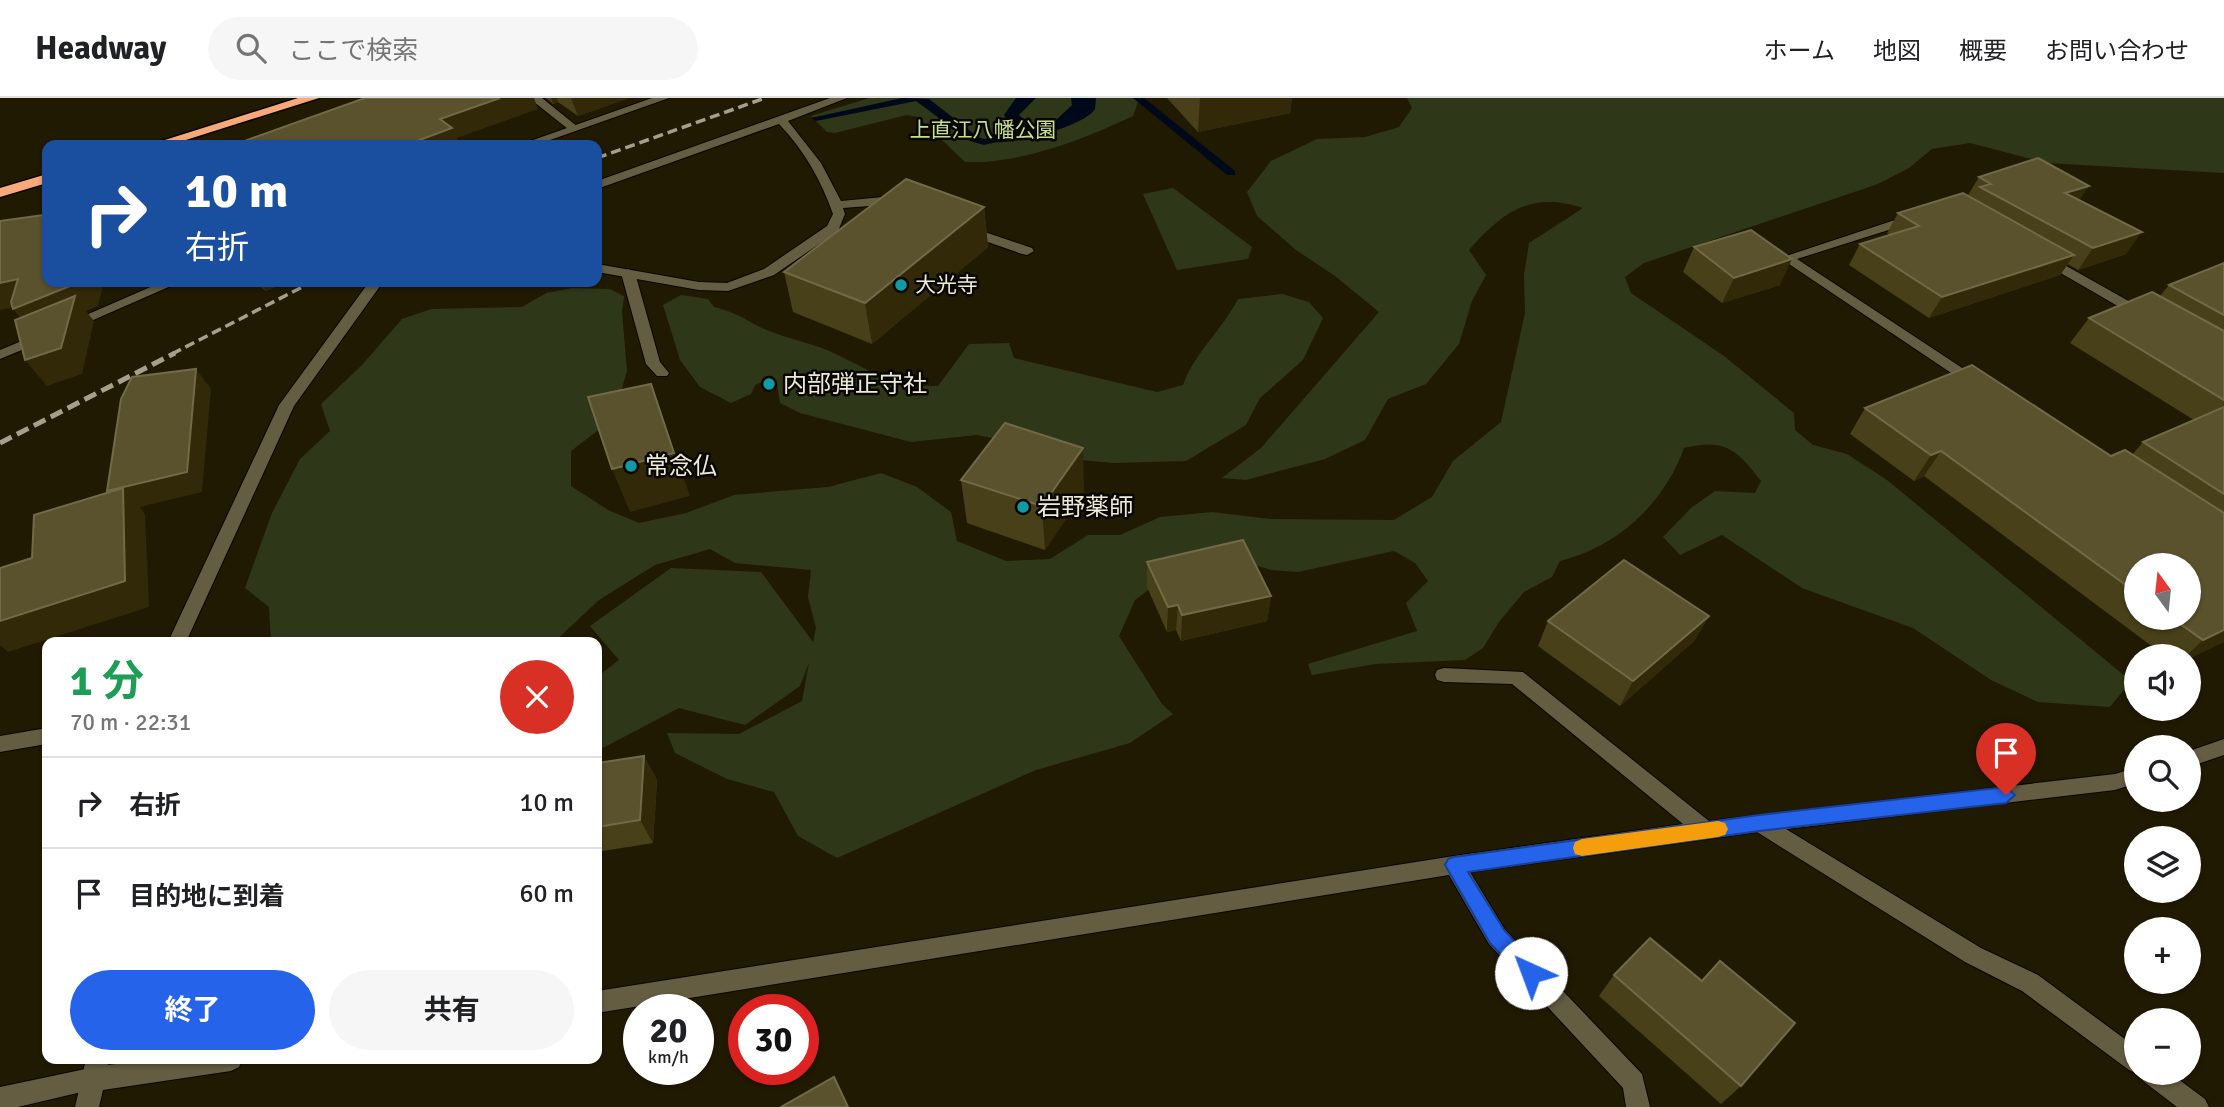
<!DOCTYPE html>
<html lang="ja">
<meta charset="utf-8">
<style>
body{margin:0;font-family:Signika,"Noto Sans JP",sans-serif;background:#f6f6f6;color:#202124;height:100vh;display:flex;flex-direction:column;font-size:26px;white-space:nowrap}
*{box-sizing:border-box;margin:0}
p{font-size:23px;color:#757577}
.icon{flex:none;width:38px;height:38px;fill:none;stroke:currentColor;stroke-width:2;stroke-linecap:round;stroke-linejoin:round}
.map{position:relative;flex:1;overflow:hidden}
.details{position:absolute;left:42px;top:539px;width:560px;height:427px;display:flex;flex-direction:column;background:#fff;border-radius:14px;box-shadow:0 2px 5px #0004}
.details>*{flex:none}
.banner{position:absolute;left:42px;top:42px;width:560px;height:147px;border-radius:14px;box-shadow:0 2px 5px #0004;background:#1a4fa0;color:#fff;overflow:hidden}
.needle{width:46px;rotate:345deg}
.tools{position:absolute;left:2124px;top:455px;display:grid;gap:14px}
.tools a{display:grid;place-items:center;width:77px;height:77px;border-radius:50%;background:#fff;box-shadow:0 2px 5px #0004;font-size:35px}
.speed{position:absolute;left:623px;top:896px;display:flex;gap:14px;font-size:35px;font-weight:700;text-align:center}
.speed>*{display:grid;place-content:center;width:91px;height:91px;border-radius:50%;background:#fff;box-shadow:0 2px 5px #0004;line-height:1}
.speed small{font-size:18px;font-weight:400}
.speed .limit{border:10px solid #d22;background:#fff;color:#111}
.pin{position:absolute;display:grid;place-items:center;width:60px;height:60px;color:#fff;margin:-72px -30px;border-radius:50% 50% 50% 0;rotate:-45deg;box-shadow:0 0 7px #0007}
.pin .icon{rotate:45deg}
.me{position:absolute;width:77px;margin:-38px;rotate:317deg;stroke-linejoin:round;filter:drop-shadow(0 0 5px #0008)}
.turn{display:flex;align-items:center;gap:24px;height:147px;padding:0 28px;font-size:32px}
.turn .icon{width:91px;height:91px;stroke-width:2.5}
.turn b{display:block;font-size:49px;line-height:60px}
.round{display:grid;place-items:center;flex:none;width:74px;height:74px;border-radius:37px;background:#f6f6f6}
.overview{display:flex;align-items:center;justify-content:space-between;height:119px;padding:0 28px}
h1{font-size:42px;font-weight:700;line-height:52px;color:#1e9e55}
.button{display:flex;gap:14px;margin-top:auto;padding:14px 28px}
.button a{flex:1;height:80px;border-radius:42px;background:#2563eb;color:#fff;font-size:28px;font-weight:700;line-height:80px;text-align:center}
.button a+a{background:#f6f6f6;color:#202124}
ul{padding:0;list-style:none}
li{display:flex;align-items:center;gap:21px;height:91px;padding:0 28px;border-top:2px solid #e0e0e0}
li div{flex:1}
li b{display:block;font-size:26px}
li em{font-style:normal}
header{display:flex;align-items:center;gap:42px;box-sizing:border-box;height:98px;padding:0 35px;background:#fff;border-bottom:2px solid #e0e0e0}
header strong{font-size:33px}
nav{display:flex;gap:38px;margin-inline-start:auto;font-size:24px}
.search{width:490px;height:63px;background:#f6f6f6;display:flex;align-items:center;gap:18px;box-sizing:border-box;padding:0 24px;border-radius:38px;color:#757577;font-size:26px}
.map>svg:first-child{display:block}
.green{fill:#2f3719}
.water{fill:#00091a}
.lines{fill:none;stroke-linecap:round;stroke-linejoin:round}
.stream{fill:#00091a;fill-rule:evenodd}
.lane-casing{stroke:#0a0500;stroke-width:2}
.street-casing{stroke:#0a0500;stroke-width:2}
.secondary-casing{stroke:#0a0500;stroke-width:2}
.highway-casing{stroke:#0a0500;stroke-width:3}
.lane{fill:#645d42;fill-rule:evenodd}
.street{fill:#645d42;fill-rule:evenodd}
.secondary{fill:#645d42;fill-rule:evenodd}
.highway{fill:#f7a979;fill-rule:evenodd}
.rail-far1{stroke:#a5a08d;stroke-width:3.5;stroke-dasharray:10 5;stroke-linecap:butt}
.rail{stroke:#a5a08d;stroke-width:5;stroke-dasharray:13 6;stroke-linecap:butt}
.wall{fill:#484018;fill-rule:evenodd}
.shaded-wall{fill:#312907}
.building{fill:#5a522d;stroke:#716a48;stroke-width:2}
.route{fill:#2563eb;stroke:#184099;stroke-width:2}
.slow{fill:#f59e0b}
.culture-dot{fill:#0f9aa8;stroke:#080601;stroke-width:2.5}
.labels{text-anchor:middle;stroke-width:5;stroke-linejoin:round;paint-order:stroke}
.far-park-label{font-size:21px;fill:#c7dd90;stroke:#080601}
.far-poi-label{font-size:21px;fill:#ede9d9;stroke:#080601;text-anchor:start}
.poi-label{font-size:24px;fill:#ede9d9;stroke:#080601;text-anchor:start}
</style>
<header>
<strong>Headway</strong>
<div class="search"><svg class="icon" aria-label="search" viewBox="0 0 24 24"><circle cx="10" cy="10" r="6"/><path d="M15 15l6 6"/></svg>ここで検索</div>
<nav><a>ホーム</a><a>地図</a><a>概要</a><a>お問い合わせ</a></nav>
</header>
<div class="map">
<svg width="2224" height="1009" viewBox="0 0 2224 1009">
<rect width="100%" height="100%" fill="#211a02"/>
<g class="green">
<path d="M869 0H1133L1138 4 1133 18C1082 42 1021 66 965 64L918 19 907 17 835 35 827 34 811 18Z"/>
<path d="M1407 0H2224V75L2046 65 1970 45 1932 51 1909 70 1878 86 1644 165 1625 179 1631 195 1724 258 1794 315 1795 332 1813 347 1847 356 1887 382 2131 583 2110 609 2038 604 1991 582 1913 530 1802 490 1722 437 1680 457 1663 439 1691 410 1715 393 1755 395 1761 383C1737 351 1724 340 1684 350 1664 406 1617 449 1560 463L1552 479 1524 494 1499 524 1483 550 1465 562 1375 566 1312 577 1308 566 1417 533 1406 505 1428 483 1415 465 1394 453 1298 474 1271 472 1242 463 1151 490 1135 502 1119 538 1162 606 1173 616 1130 645 1036 672 837 760 798 738 774 694 727 681 675 655 667 635 739 636 802 603 809 565 800 588 745 627 679 610 597 653V579L619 562 590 528 671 470 761 474 813 544 816 530 808 499 811 472 735 465 710 451 655 467 599 502 554 544H271L269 509 245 490 272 415 300 361 330 333 321 306 362 267 402 221 431 211 522 209 546 195 572 190 610 191 624 198 622 214 627 273 613 321 571 353V388L608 412 639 425 686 415 734 397 828 389 881 375 917 389 951 414 957 443 1006 463 1050 461 1088 437H1120L1160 419 1212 414 1270 421 1394 422 1432 399 1453 363 1501 324 1525 215 1524 177 1529 145 1583 110C1530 93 1503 114 1469 152L1486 177 1472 203 1459 246 1426 286 1388 301 1365 342 1325 361 1246 382 1222 380 1261 350 1379 214 1335 178 1296 152 1257 118 1247 94 1271 63 1317 41 1365 39 1399 29 1412 10Z"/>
<polygon points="1173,90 1252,149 1248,161 1177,172 1143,96"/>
<path d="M1282 196 1309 204 1323 220 1303 262 1260 300 1246 327 1186 363 1113 365 1070 361 1032 348 977 337 911 344 800 315 780 305 777 286 768 282 755 287 751 296 731 305 700 289 680 262 663 207 681 197 708 201 714 209C738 215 742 220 762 230 787 241 814 245 838 257 874 275 897 289 938 288L969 246 1009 245 1014 260 1157 294 1183 287C1195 254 1222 232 1238 201Z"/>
</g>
<path class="water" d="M1016 0H1036L1019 17 1028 26 1056 22 1072 7 1071 0H1096L1095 11C1084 29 1011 47 990 44L987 41 1003 39 1014 33 1004 17Z"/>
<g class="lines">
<g class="stream">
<polygon points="902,0 929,1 978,39 984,41 1008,37 1013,40 984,47 970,43 916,3 816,23 811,20"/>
<polygon points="1133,0 1144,0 1235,73 1235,77 1227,77"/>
</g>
<defs>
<polygon id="lane" points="628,171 635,175 660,264 669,275 667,278 657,278 646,266 621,175"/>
<g id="street">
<polygon points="529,0 542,0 578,29 568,31"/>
<path d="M830 0H847L788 23 821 65 841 103 883 99 902 105V111L882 107 843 110 845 116 838 133 774 177 728 193 699 192 597 174V166L699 184 727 185 764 171 827 128 833 116C821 82 804 52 779 26L597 91V83Z"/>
<polygon points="1913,116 1919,120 1917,123 1797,161 1982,283 1982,289 1972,289 1780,160"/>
<polygon points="964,127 1032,150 1034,153 1027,157 1022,156 959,134 959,128"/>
<polygon points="2045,156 2150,215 2152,218 2150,221 2140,221 2040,163 2040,157"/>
<polygon points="369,184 383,184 294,308 186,544 168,544 279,307"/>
<polygon points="1444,570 1523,574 1709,723 2115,676 2137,669 2137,685 2115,692 1786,731 1981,850 2038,877 2137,950 2137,975 2139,975 2137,976 2129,972 2022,893 1965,864 1757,734 1470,774 1505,832 1642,976 1650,1009 1626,1009 1623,990 1489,846 1449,777 597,915 597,893 1454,758 1683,726 1512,586 1444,584 1437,582 1435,577 1437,572"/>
<polygon points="47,630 47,646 0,654 0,638"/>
<polygon points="2224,641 2224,657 2189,669 2189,653"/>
<polygon points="86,961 110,961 108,967 153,961 243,961 239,969 231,973 103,992 99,1009 75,1009"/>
<polygon points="2139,975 2170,975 2205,1001 2209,1009 2177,1009 2143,983"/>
</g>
<g id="secondary">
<polygon points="652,0 669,0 536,47 519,47"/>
<polygon points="162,184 180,184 75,230 70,231 63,227"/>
<polygon points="41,235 46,236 46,242 0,261 0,252"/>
<polygon points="95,969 103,973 107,981 103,989 18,1009 0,1009 0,989"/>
</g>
<g id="highway">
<polygon points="298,0 319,0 170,47 149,47"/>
<polygon points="47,76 47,85 0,99 0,90"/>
</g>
</defs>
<use href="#lane" class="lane-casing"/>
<use href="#street" class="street-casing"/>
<use href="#secondary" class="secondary-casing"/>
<use href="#highway" class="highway-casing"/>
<use href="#lane" class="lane"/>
<use href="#street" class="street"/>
<use href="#secondary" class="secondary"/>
<use href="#highway" class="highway"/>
<g class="rail-far1">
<polyline points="597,60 765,0"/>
<polyline points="172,256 312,184"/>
</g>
<polyline class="rail" points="0,345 175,255"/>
</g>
<g class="wall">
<polygon points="546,0 629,0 578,18 558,4 553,6"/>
<polygon points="1167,0 1292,0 1290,15 1198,34"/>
<polygon points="1979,79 2089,88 2079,102 2126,156 2078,172 2068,166 2060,177 1929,220 1849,167 1860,146 1890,137 1887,135 1898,115 1968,97"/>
<polygon points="984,109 988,149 872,246 793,214 784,174"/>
<polygon points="1694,149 1780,187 1722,205 1683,174"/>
<path d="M2224 165V544L2189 558H2165L1924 378 1914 383 1850 336 1865 310 2111 358 2132 357 2143 344 2194 322 2070 245 2089 220 2160 198 2169 187ZM2137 467 2189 520H2137Z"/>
<polygon points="255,184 286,184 266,193"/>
<polygon points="961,382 1084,394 1045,452 967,425"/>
<polygon points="1147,464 1271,498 1267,523 1181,543 1176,532 1167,534 1147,489"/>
<polygon points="1709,518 1694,543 1620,608 1538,548 1548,523"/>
<polygon points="644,658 657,682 653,745 597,754 597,665"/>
<polygon points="1614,877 1741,988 1721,1006 1599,898"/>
</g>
<g class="shaded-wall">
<polygon points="500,0 534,0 538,11 457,40 460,47 416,47 414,44 440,21"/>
<polygon points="551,0 557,0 558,4 553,6"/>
<polygon points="571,0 629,0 578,18"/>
<polygon points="1200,0 1292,0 1290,15 1198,34"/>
<polygon points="2089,88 2075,109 2065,95"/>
<polygon points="984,109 988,149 872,246 865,205"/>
<polygon points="2142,134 2126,156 2078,172 2093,150"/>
<polygon points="2074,157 2060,177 1929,220 1942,199"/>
<polygon points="1792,161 1780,187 1722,205 1734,180"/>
<polygon points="18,181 104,184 98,208 86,213 94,223 82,276 47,288 25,262 33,235 13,211 21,208 0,212 0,185"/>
<polygon points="260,184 286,184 266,193"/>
<polygon points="196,271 211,291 202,394 140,409 145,416 149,509 8,554 0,547 0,523 124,412 107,393"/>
<polygon points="651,286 690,398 630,414 612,371"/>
<polygon points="1083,350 1084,394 1045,452 1042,408"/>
<polygon points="1941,353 1924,378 1914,383 1931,357"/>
<polygon points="1271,498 1267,523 1181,543 1182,517"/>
<polygon points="1178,507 1176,532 1167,534 1168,509"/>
<polygon points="1709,518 1694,543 1620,608 1633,583"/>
<polygon points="2224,532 2224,544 2189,561 2189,558 2186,558 2203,542"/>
<polygon points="644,658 657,682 653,745 640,722"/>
</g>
<g class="building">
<polygon points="365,0 500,0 440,21 452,30 414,44 419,47 253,47 247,42"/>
<polygon points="2038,60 2089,88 2065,95 2142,134 2093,150 1980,89 1991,86 1979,79"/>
<polygon points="906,81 984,109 865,205 784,174"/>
<polygon points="1963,95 2074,157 1942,199 1860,146 1919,128 1898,115"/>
<polygon points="44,105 47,105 47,184 80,184 13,211 11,204 18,181 0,185 0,123 44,117"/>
<polygon points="1751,132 1792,161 1734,180 1694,149"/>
<polygon points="2224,165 2224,217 2169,187"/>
<polygon points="2152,194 2224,233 2224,302 2089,220"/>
<polygon points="75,198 61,250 25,262 15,222"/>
<polygon points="1972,267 2111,358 2125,352 2224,415 2224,532 2203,542 2172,520 2189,520 2189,467 2137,467 2137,495 1941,353 1931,357 1865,310"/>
<polygon points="196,271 187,374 107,393 121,301 132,279"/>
<polygon points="651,286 674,355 612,371 588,299"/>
<polygon points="2224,309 2224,396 2143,344"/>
<polygon points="1005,325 1083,350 1042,408 961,382"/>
<polygon points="123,390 125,483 0,523 0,470 32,460 34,417"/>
<polygon points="1243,442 1271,498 1182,517 1178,507 1168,509 1147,464"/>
<polygon points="1624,462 1709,518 1633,583 1548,523"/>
<polygon points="644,658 640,722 597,729 597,665"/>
<polygon points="1650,840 1702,883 1720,863 1795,925 1741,988 1614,877"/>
<polygon points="834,979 848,1009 781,1009"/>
</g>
<polygon class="route" points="2006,689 2015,697 2006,705 1759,733 1468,774 1504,832 1538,868 1541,875 1538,882 1531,885 1524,882 1490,845 1445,767 1448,761 1454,759 1759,717"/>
<polygon class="slow" points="1718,723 1725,725 1728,731 1725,737 1718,739 1582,758 1575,756 1573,750 1575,744 1582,741"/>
<g class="culture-dot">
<circle cx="901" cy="187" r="7"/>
<circle cx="769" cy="286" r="7"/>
<circle cx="631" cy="368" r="7"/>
<circle cx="1023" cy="409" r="7"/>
</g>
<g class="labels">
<g class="far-park-label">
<text x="983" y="39">上直江八幡公園</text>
</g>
<g class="far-poi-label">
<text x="915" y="194">大光寺</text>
</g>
<g class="poi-label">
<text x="783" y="294">内部弾正守社</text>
<text x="645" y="376">常念仏</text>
<text x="1037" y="417">岩野薬師</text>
</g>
</g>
</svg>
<div class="tools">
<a><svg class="needle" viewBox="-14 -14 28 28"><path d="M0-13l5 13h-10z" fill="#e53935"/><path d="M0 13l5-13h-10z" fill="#757577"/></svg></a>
<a><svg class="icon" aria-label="sound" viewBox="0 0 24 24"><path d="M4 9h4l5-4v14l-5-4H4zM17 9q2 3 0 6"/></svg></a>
<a><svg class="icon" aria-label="search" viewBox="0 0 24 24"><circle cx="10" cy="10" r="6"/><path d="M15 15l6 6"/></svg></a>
<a><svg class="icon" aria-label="layers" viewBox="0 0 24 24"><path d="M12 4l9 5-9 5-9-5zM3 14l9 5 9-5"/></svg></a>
<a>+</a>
<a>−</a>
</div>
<div class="speed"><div>20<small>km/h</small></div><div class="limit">30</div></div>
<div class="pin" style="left:2006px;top:697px;background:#d93025"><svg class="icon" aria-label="arrive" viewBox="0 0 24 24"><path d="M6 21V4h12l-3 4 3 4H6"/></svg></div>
<svg class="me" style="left:1531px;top:875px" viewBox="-20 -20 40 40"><circle r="19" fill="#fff"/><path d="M0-13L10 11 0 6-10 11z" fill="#2563eb"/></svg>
<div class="banner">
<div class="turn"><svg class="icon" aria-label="right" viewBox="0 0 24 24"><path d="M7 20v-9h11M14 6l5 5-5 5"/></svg><div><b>10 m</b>右折</div></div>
</div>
<section class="details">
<div class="overview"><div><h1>1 分</h1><p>70 m · 22:31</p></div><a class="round" style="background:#d93025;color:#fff"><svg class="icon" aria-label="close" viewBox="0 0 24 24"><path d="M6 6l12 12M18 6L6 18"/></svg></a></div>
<ul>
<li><svg class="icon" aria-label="right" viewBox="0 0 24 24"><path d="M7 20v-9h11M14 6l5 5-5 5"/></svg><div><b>右折</b></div><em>10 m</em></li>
<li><svg class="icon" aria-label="arrive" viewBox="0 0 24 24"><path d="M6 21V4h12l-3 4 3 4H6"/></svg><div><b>目的地に到着</b></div><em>60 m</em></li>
</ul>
<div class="button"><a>終了</a><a>共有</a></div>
</section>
</div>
